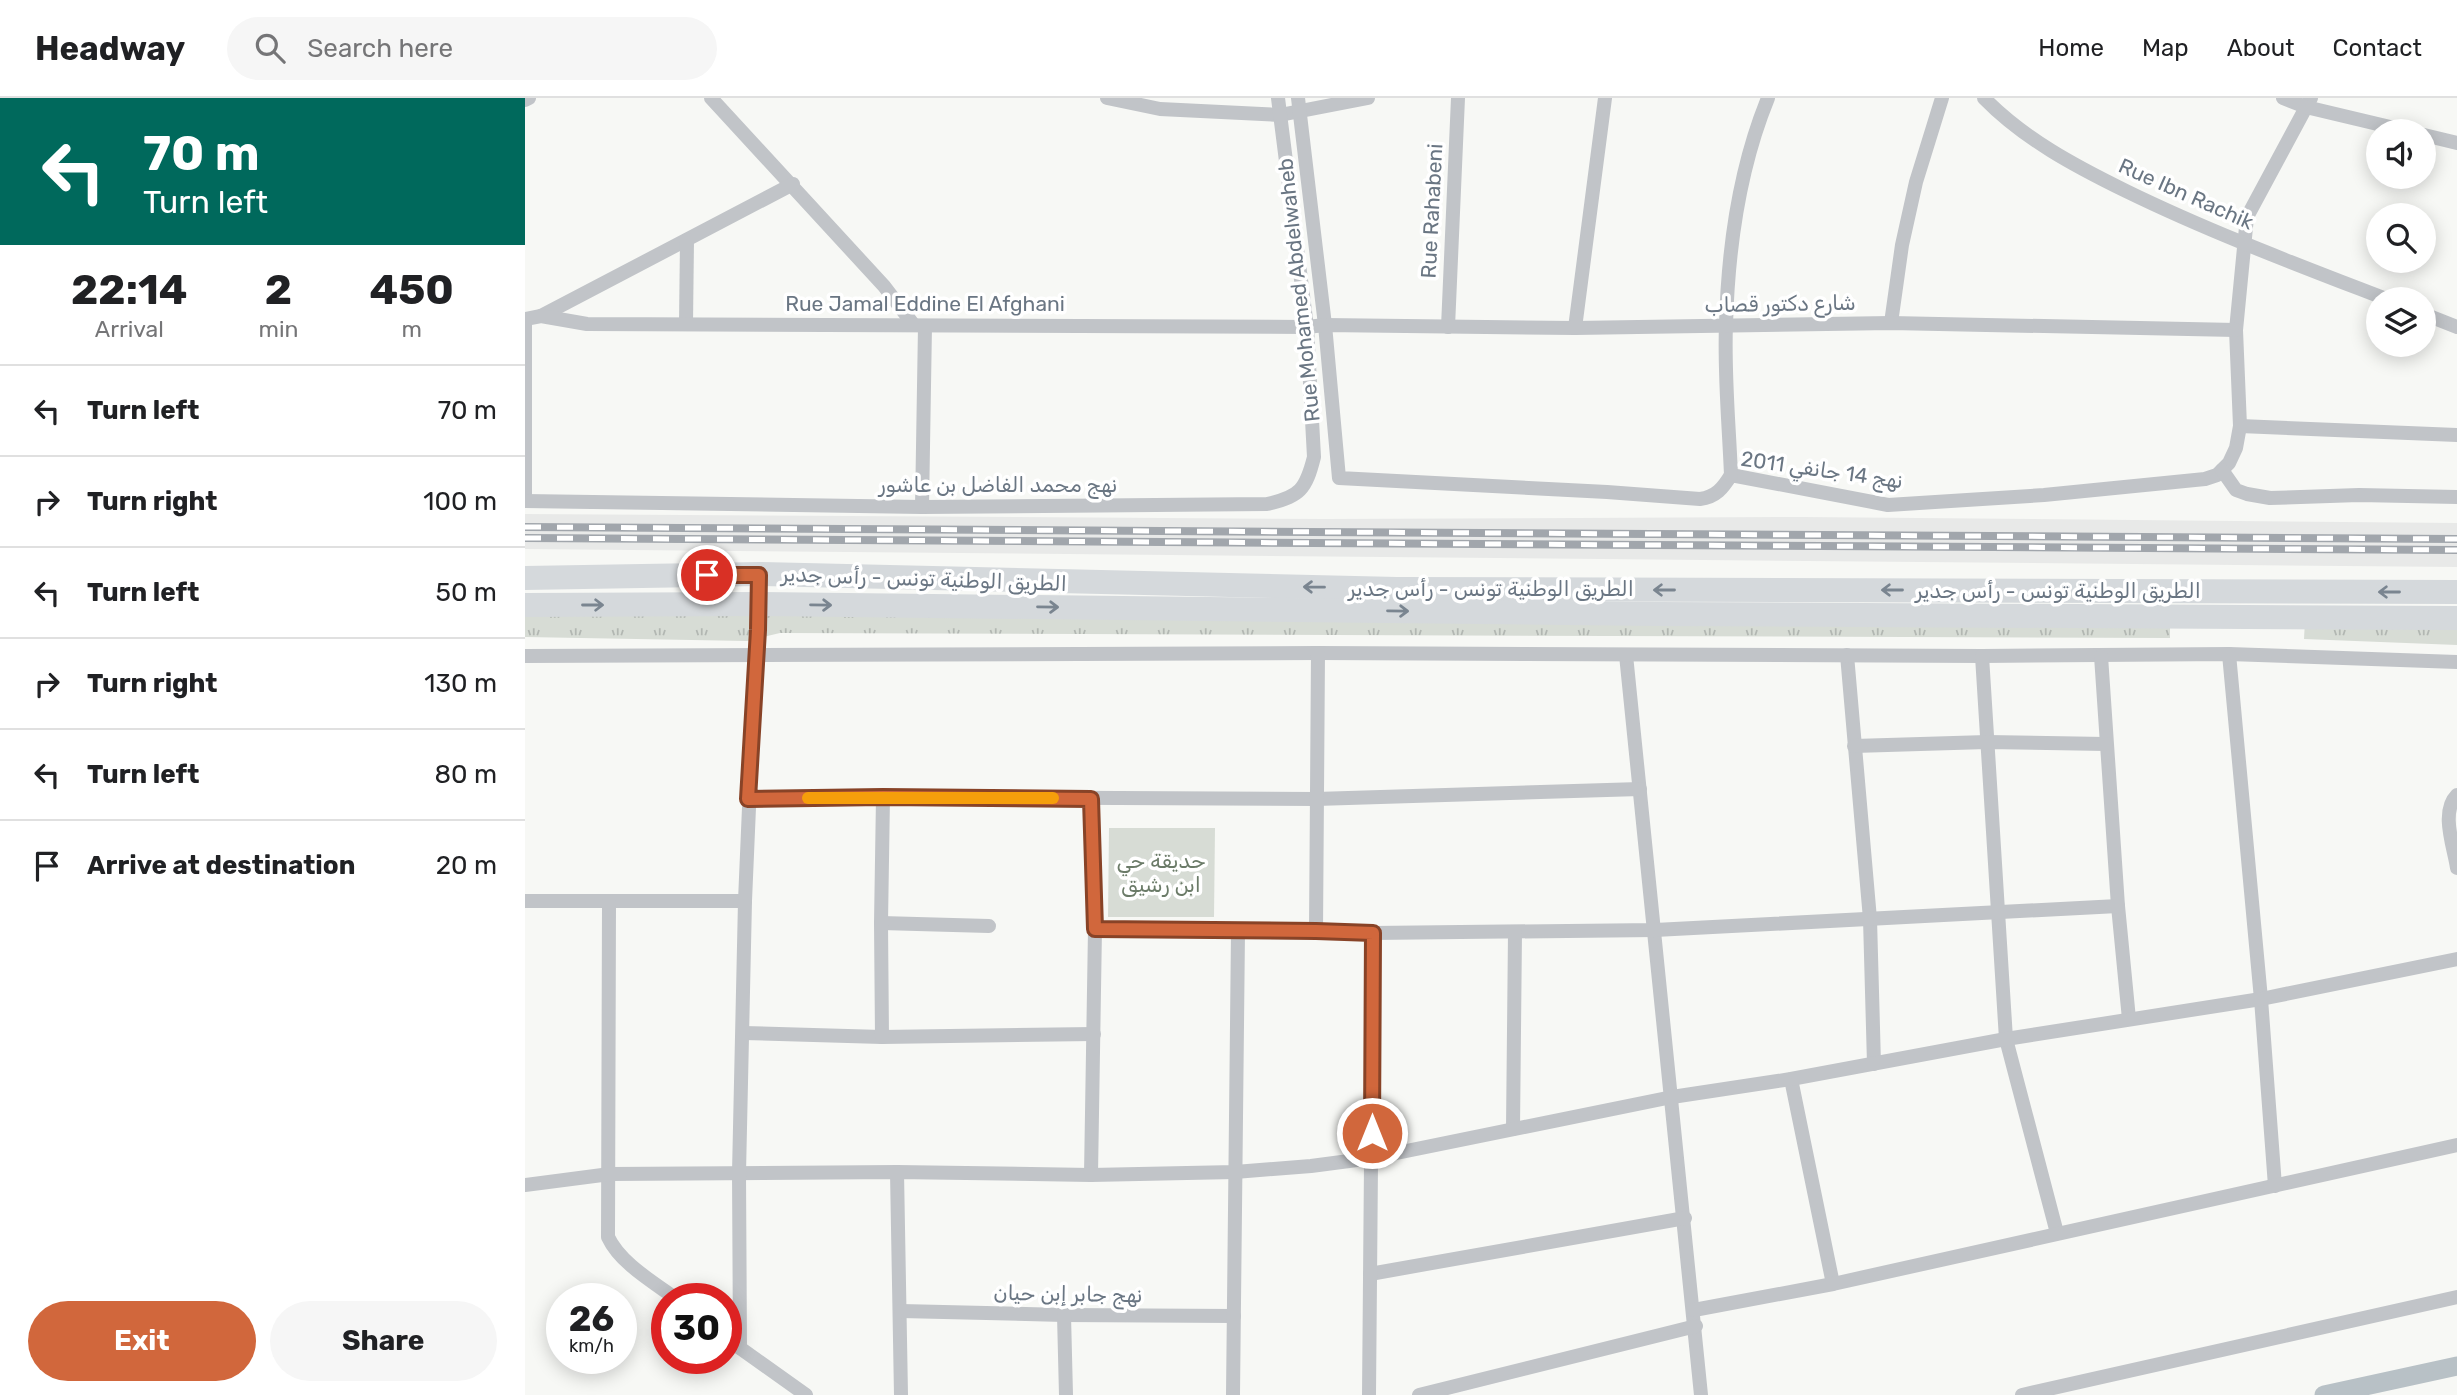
<!DOCTYPE html>
<meta charset="utf-8">
<style>
body{margin:0;font-family:Rubik,"Noto Sans Arabic",sans-serif;background:#f6f6f6;color:#202124;height:100vh;display:flex;flex-direction:column;font-size:26px;white-space:nowrap}
*{box-sizing:border-box;margin:0}
p{font-size:23px;color:#757577}
.icon{flex:none;width:38px;height:38px;fill:none;stroke:currentColor;stroke-width:2;stroke-linecap:round;stroke-linejoin:round}
.map{position:relative;flex:1;overflow:hidden}
.panel{display:flex;flex-direction:column;background:#fff;width:525px}
.panel>*{flex:none}
.guide{background:#00695c;color:#fff;overflow:hidden}
.tools{position:absolute;left:1841px;top:21px;display:grid;gap:14px}
.tools a{display:grid;place-items:center;width:70px;height:70px;border-radius:50%;background:#fff;box-shadow:0 4px 18px #0003;font-size:35px}
.speed{position:absolute;left:21px;top:1185px;display:flex;gap:14px;font-size:35px;font-weight:700;text-align:center}
.speed>*{display:grid;place-content:center;width:91px;height:91px;border-radius:50%;background:#fff;box-shadow:0 4px 18px #0003;line-height:1}
.speed small{font-size:18px;font-weight:400}
.speed .limit{border:10px solid #d22;background:#fff;color:#111}
.pin{position:absolute;display:grid;place-items:center;width:60px;height:60px;color:#fff;margin:-30px;border:4px solid #fff;border-radius:50%;box-shadow:0 2px 7px #0007}
.me{position:absolute;width:77px;margin:-38px;rotate:0deg;stroke-linejoin:round;filter:drop-shadow(0 0 5px #0008)}
.turn{display:flex;align-items:center;gap:24px;height:147px;padding:0 28px;font-size:32px}
.turn .icon{width:91px;height:91px;stroke-width:2.5}
.turn b{display:block;font-size:49px;line-height:60px}
.eta{display:flex;justify-content:space-evenly;align-items:center;height:119px;text-align:center}
.eta b{font-size:42px;font-weight:700;line-height:49px}
.primary-button{display:flex;gap:14px;margin-top:auto;padding:14px 28px}
.primary-button a{flex:1;height:80px;border-radius:42px;background:#d1673c;color:#fff;font-size:28px;font-weight:700;line-height:80px;text-align:center}
.primary-button a+a{background:#f6f6f6;color:#202124}
ul{padding:0;list-style:none}
li{display:flex;align-items:center;gap:21px;height:91px;padding:0 28px;border-top:2px solid #e0e0e0}
li div{flex:1}
li b{display:block;font-size:26px}
li em{font-style:normal}
header{display:flex;align-items:center;gap:42px;box-sizing:border-box;height:98px;padding:0 35px;background:#fff;border-bottom:2px solid #e0e0e0}
header strong{font-size:33px}
nav{display:flex;gap:38px;margin-inline-start:auto;font-size:24px}
.search{width:490px;height:63px;background:#f6f6f6;display:flex;align-items:center;gap:18px;box-sizing:border-box;padding:0 24px;border-radius:38px;color:#757577;font-size:26px}
main{display:flex;flex:1;min-height:0}
.map>svg:first-child{display:block}
.built{fill:#e8e9e8}
.grass{fill:url(#grass-tufts)}
.garden{fill:#d7dcd5}
.lines{fill:none;stroke-linecap:round;stroke-linejoin:round}
.canal{stroke:#b8c1c6;stroke-width:19}
.minor{stroke:#c1c4c8;stroke-width:14}
.trunk{stroke:#d5d9dc;stroke-width:24}
.rail-casing{stroke:#a1a6ac;stroke-width:8}
.rail{stroke:#fff;stroke-width:5;stroke-dasharray:16;stroke-linecap:butt}
.oneway{stroke:#7a8590}
.route-casing{stroke:#884327;stroke-width:18}
.route{stroke:#d1673c;stroke-width:12}
.slow{stroke:#f59e0b;stroke-width:12}
.labels{text-anchor:middle;stroke-width:7;stroke-linejoin:round;paint-order:stroke}
.street-label{font-size:21px;fill:#6a7683;stroke:#fff}
.park-label{font-size:21px;fill:#6b7b68;stroke:#fff}
</style>
<header>
<strong>Headway</strong>
<div class="search"><svg class="icon" aria-label="search" viewBox="0 0 24 24"><circle cx="10" cy="10" r="6"/><path d="M15 15l6 6"/></svg>Search here</div>
<nav><a>Home</a><a>Map</a><a>About</a><a>Contact</a></nav>
</header>
<main>
<section class="panel">
<div class="guide">
<div class="turn"><svg class="icon" aria-label="left" viewBox="0 0 24 24"><path d="M17 20v-9H6M10 6l-5 5 5 5"/></svg><div><b>70 m</b>Turn left</div></div>
</div>
<div class="eta">
<div><b>22:14</b><p>Arrival</p></div>
<div><b>2</b><p>min</p></div>
<div><b>450</b><p>m</p></div>
</div>
<ul>
<li><svg class="icon" aria-label="left" viewBox="0 0 24 24"><path d="M17 20v-9H6M10 6l-5 5 5 5"/></svg><div><b>Turn left</b></div><em>70 m</em></li>
<li><svg class="icon" aria-label="right" viewBox="0 0 24 24"><path d="M7 20v-9h11M14 6l5 5-5 5"/></svg><div><b>Turn right</b></div><em>100 m</em></li>
<li><svg class="icon" aria-label="left" viewBox="0 0 24 24"><path d="M17 20v-9H6M10 6l-5 5 5 5"/></svg><div><b>Turn left</b></div><em>50 m</em></li>
<li><svg class="icon" aria-label="right" viewBox="0 0 24 24"><path d="M7 20v-9h11M14 6l5 5-5 5"/></svg><div><b>Turn right</b></div><em>130 m</em></li>
<li><svg class="icon" aria-label="left" viewBox="0 0 24 24"><path d="M17 20v-9H6M10 6l-5 5 5 5"/></svg><div><b>Turn left</b></div><em>80 m</em></li>
<li><svg class="icon" aria-label="arrive" viewBox="0 0 24 24"><path d="M6 21V4h12l-3 4 3 4H6"/></svg><div><b>Arrive at destination</b></div><em>20 m</em></li>
</ul>
<div class="primary-button"><a>Exit</a><a>Share</a></div>
</section>
<div class="map">
<svg width="1932" height="1297" viewBox="0 0 1932 1297">
<defs>
<pattern id="grass-tufts" width="24" height="20" patternUnits="userSpaceOnUse" patternTransform="scale(1.75)"><rect width="24" height="20" fill="#d7dcd5"/><path d="M3 7l-1-3M5 7V3M7 7l1-3M15 17l-1-3M17 17v-4M19 17l1-3" fill="none" stroke="#b2b7b2"/></pattern>
</defs>
<rect width="100%" height="100%" fill="#f7f8f5"/>
<polygon class="built" points="0,416 800,421 1278,419 1932,425 1932,469 0,451"/>
<g class="grass">
<polygon points="0,514 1645,524 1645,540 255,535 222,543 0,539"/>
<polygon points="1780,522 1932,522 1932,547 1779,541"/>
</g>
<polygon class="garden" points="584,730 690,730 689,819 583,819"/>
<g class="lines">
<polyline class="canal" points="1799,1297 1932,1268"/>
<g class="minor">
<polyline points="186,0 359,188 388,226"/>
<polyline points="582,0 635,11 755,17 843,0"/>
<path d="M773 0 800 227 814 380 1082 394 1175 401C1191 399 1198 390 1206 377L1363 407 1519 397 1680 381 1692 377 1704 365 1711 350 1715 328 1711 232 1722 119 1786 0"/>
<path d="M1459 0C1499 41 1550 68 1601 93 1685 134 1773 167 1861 201"/>
<polyline points="1758,0 1781,9 1882,33"/>
<polyline points="0,2 4,0"/>
<polyline points="1899,37 1932,45"/>
<polyline points="1899,216 1932,229"/>
<polyline points="16,218 268,86"/>
<polyline points="1366,225 1377,147 1391,84 1417,0"/>
<polyline points="161,226 162,142"/>
<polyline points="923,229 933,0"/>
<polyline points="1050,230 1080,0"/>
<polyline points="1715,328 1932,337"/>
<polyline points="1697,372 1711,392 1722,396 1745,400 1834,397 1932,399"/>
<path d="M1206 377C1204 327 1199 276 1201 227 1203 150 1214 71 1243 0"/>
<polyline points="0,403 0,221 16,218 62,226 782,229 800,227 1050,230 1366,225 1711,232"/>
<path d="M0 403 397 409 742 406C775 399 781 391 789 359L782 229 753 0"/>
<polyline points="397,409 400,228"/>
<polyline points="1704,556 1736,901 1750,1088"/>
<polyline points="1101,557 1176,1297"/>
<polyline points="1322,557 1345,821 1349,966"/>
<polyline points="0,558 793,555 1457,558 1704,556 1932,564"/>
<polyline points="1457,558 1481,941 1532,1135"/>
<polyline points="1576,558 1593,808 1604,921"/>
<polyline points="1329,648 1462,644 1581,646"/>
<path d="M1932 697C1915 714 1929 749 1932 770"/>
<polyline points="223,701 358,699 791,701 1115,691"/>
<polyline points="0,803 220,803"/>
<path d="M84 804 83 1139C95 1165 128 1184 150 1200"/>
<polyline points="356,825 464,828"/>
<polyline points="570,831 791,833 848,835 1130,832 1593,808"/>
<polyline points="791,833 793,555"/>
<polyline points="218,935 357,939 569,936"/>
<polyline points="357,939 356,825 358,699"/>
<polyline points="1266,981 1308,1186"/>
<polyline points="988,1031 990,834"/>
<polyline points="372,1074 376,1297"/>
<polyline points="566,1077 570,831 566,701"/>
<polyline points="0,1087 85,1076 372,1074 566,1077 710,1074 786,1068 847,1060 1147,999 1266,981 1481,941 1736,901 1932,861"/>
<polyline points="845,1176 1160,1120"/>
<polyline points="1169,1212 1308,1186 1932,1047"/>
<polyline points="376,1213 539,1217 709,1218"/>
<polyline points="539,1217 541,1297"/>
<polyline points="201,1240 281,1297"/>
<polyline points="215,1250 214,1075 220,803 234,476"/>
<polyline points="708,1297 713,834"/>
<polyline points="844,1297 848,835"/>
<polyline points="894,1297 1171,1228"/>
<polyline points="1497,1297 1932,1199"/>
</g>
<g class="trunk">
<polyline points="0,480 234,476 872,491 1932,494"/>
<polyline points="0,507 233,506 1133,516 1932,520"/>
</g>
<defs>
<g id="rail">
<polyline points="0,429 1932,441"/>
<polyline points="0,440 1932,452"/>
</g>
</defs>
<use href="#rail" class="rail-casing"/>
<use href="#rail" class="rail"/>
</g>
<defs><path id="oneway-shaft" d="M-6 0H5M1.5-3L5.5 0L1.5 3" fill="none" stroke-width="1.6" stroke-linecap="round" stroke-linejoin="round" transform="scale(1.75)"/></defs>
<g class="oneway">
<use href="#oneway-shaft" transform="translate(789 489) rotate(-179)"/>
<use href="#oneway-shaft" transform="translate(1139 492) rotate(-180)"/>
<use href="#oneway-shaft" transform="translate(1367 492) rotate(-180)"/>
<use href="#oneway-shaft" transform="translate(1864 494) rotate(-180)"/>
<use href="#oneway-shaft" transform="translate(68 507)"/>
<use href="#oneway-shaft" transform="translate(296 507) rotate(1)"/>
<use href="#oneway-shaft" transform="translate(523 509) rotate(1)"/>
<use href="#oneway-shaft" transform="translate(873 513) rotate(1)"/>
</g>
<g class="lines">
<defs>
<polyline id="route" points="182,477 234,477 233,532 223,701 358,699 566,701 570,831 791,833 848,835 847,1035"/>
</defs>
<use href="#route" class="route-casing"/>
<use href="#route" class="route"/>
<polyline class="slow" points="283,700 528,700"/>
</g>
<g class="labels">
<g class="street-label">
<text transform="translate(1661 96) rotate(24)" y="7">Rue Ibn Rachik</text>
<text transform="translate(907 113) rotate(-87)" y="7">Rue Rahabeni</text>
<text transform="translate(774 192) rotate(-96)" y="7">Rue Mohamed Abdelwaheb</text>
<text x="400" y="213">Rue Jamal Eddine El Afghani</text>
<text transform="translate(1255 206) rotate(-1)" y="7">شارع دكتور قصاب</text>
<text transform="translate(1297 372) rotate(8)" y="7">نهج 14 جانفي 2011</text>
<text x="473" y="394">نهج محمد الفاضل بن عاشور</text>
<text transform="translate(399 481) rotate(2)" y="7">الطريق الوطنية تونس - رأس جدير</text>
<text x="966" y="498">الطريق الوطنية تونس - رأس جدير</text>
<text x="1533" y="500">الطريق الوطنية تونس - رأس جدير</text>
<text transform="translate(543 1196) rotate(1)" y="7">نهج جابر إبن حيان</text>
</g>
<g class="park-label">
<text x="636" y="770">حديقة حي<tspan x="636" dy="24">ابن رشيق</tspan></text>
</g>
</g>
</svg>
<div class="tools">
<a><svg class="icon" aria-label="sound" viewBox="0 0 24 24"><path d="M4 9h4l5-4v14l-5-4H4zM17 9q2 3 0 6"/></svg></a>
<a><svg class="icon" aria-label="search" viewBox="0 0 24 24"><circle cx="10" cy="10" r="6"/><path d="M15 15l6 6"/></svg></a>
<a><svg class="icon" aria-label="layers" viewBox="0 0 24 24"><path d="M12 4l9 5-9 5-9-5zM3 14l9 5 9-5"/></svg></a>
</div>
<div class="speed"><div>26<small>km/h</small></div><div class="limit">30</div></div>
<div class="pin" style="left:182px;top:477px;background:#d93025"><svg class="icon" aria-label="arrive" viewBox="0 0 24 24"><path d="M6 21V4h12l-3 4 3 4H6"/></svg></div>
<svg class="me" style="left:847px;top:1035px" viewBox="-20 -20 40 40"><circle r="17" fill="#d1673c" stroke="#fff" stroke-width="3"/><path d="M0-11L8 9 0 5-8 9z" fill="#fff"/></svg>
</div>
</main>
